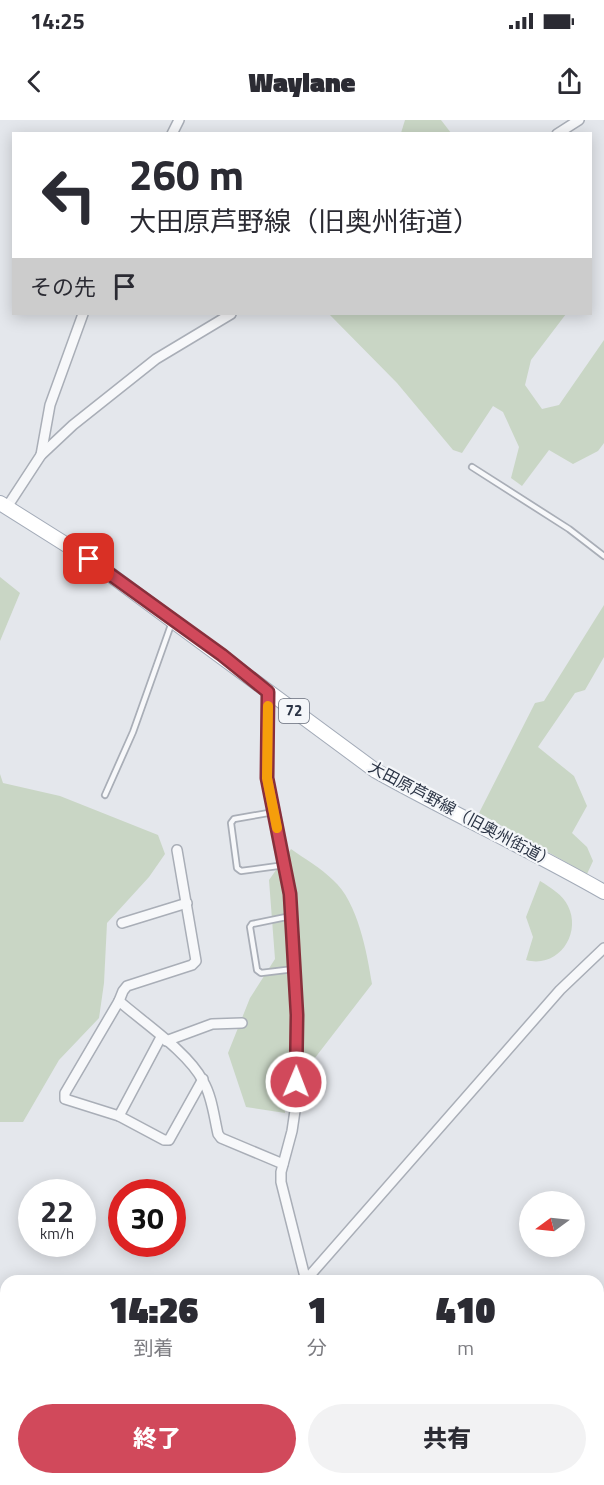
<!DOCTYPE html>
<html lang="ja">
<meta charset="utf-8">
<style>
body{margin:0;font-family:"Titillium Web","Noto Sans JP",sans-serif;background:#f2f2f3;color:#2b2b33;height:100vh;display:flex;flex-direction:column;font-size:22px;white-space:nowrap}
*{box-sizing:border-box;margin:0}
p{font-size:20px;color:#7c7c81}
.icon{flex:none;width:33px;height:33px;fill:none;stroke:currentColor;stroke-width:2;stroke-linecap:round;stroke-linejoin:round}
.map{position:relative;flex:1;overflow:hidden}
.panel{position:absolute;left:0px;top:1155px;width:604px;height:210px;display:flex;flex-direction:column;background:#fff;border-radius:18px 18px 0 0;box-shadow:0 3px 15px #0003}
.panel>*{flex:none}
.hud{position:absolute;left:12px;top:12px;width:580px;height:183px;border-radius:0px;box-shadow:0 3px 15px #0003;background:#fff;color:#2b2b33;overflow:hidden}
.needle{width:39px;rotate:255deg}
.buttons{position:absolute;left:519px;top:1071px;display:grid;gap:12px}
.buttons a{display:grid;place-items:center;width:66px;height:66px;border-radius:50%;background:#fff;box-shadow:0 3px 15px #0003;font-size:30px}
.speed{position:absolute;left:18px;top:1059px;display:flex;gap:12px;font-size:30px;font-weight:700;text-align:center}
.speed>*{display:grid;place-content:center;width:78px;height:78px;border-radius:50%;background:#fff;box-shadow:0 3px 15px #0003;line-height:1}
.speed small{font-size:15px;font-weight:400}
.speed .limit{border:9px solid #d22;background:#fff;color:#111}
.pin{position:absolute;display:grid;place-items:center;width:51px;height:51px;color:#fff;margin:-26px;border-radius:12px;box-shadow:0 3px 9px #0006}
.me{position:absolute;width:66px;margin:-33px;rotate:1deg;stroke-linejoin:round;filter:drop-shadow(0 0 4px #0008)}
.turn{display:flex;align-items:center;gap:21px;height:126px;padding:0 18px;font-size:27px}
.turn .icon{width:78px;height:78px;stroke-width:2.5}
.turn b{display:block;font-size:42px;line-height:51px}
.then{display:flex;align-items:center;height:57px;padding:0 18px;background:#0003;gap:12px;font-size:22px}
.eta{display:flex;justify-content:space-evenly;align-items:center;height:102px;text-align:center}
.eta b{font-size:36px;font-weight:800;line-height:42px}
.primary-button{display:flex;gap:12px;margin-top:auto;padding:12px 18px}
.primary-button a{flex:1;height:69px;border-radius:36px;background:#d1495b;color:#fff;font-size:24px;font-weight:800;line-height:69px;text-align:center}
.primary-button a+a{background:#f2f2f3;color:#2b2b33}
.status{display:flex;justify-content:space-between;align-items:center;height:42px;padding:0 30px;background:#fff;direction:ltr}
.status svg{height:16px;fill:currentColor}
header{display:flex;justify-content:space-between;align-items:center;height:78px;padding:0 18px;background:#fff;font-size:27px;font-weight:800}
.map>svg:first-child{display:block}
.green{fill:#c9d6c5}
.lines{fill:none;stroke-linecap:round;stroke-linejoin:round}
.lane-casing{stroke:#a9aeb7;stroke-width:8}
.street-casing{stroke:#a9aeb7;stroke-width:12}
.primary-casing{stroke:#a3abb8;stroke-width:16}
.lane{stroke:#f7f8fa;stroke-width:4.5}
.street{stroke:#f7f8fa;stroke-width:9}
.primary{stroke:#fff;stroke-width:14}
.route-casing{stroke:#882f3b;stroke-width:15}
.route{stroke:#d1495b;stroke-width:10}
.slow{stroke:#f59e0b;stroke-width:10}
.labels{text-anchor:middle;stroke-width:4.5;stroke-linejoin:round;paint-order:stroke}
.shield{fill:#f4f6f9;stroke:#676e7b;stroke-width:1.5}
.shield-label{font-size:15px;font-weight:bold;fill:#2b3445}
.street-label{font-size:16px;fill:#2b3445;stroke:#f4f6f9}
</style>
<div class="status"><b>14:25</b><svg viewBox="0 0 49 12"><path d="M0 12V9h3v3zM5 12V6h3v6zM10 12V3h3v9zM15 12V0h3v12zM26 1h20v11H26zM47 4h2v5h-2z"/></svg></div>
<header><svg class="icon" aria-label="back" viewBox="0 0 24 24"><path d="M15 5l-7 7 7 7"/></svg>Waylane<svg class="icon" aria-label="share" viewBox="0 0 24 24"><path d="M12 15V3M7 8l5-5 5 5M5 13v7h14v-7"/></svg></header>
<div class="map">
<svg width="604" height="1365" viewBox="0 0 604 1365">
<rect width="100%" height="100%" fill="#e4e7ec"/>
<g class="green">
<polygon points="405,0 441,0 451,13 401,13"/>
<polygon points="329,194 566,194 531,240 525,265 542,289 559,285 604,220 604,323 598,331 573,344 549,330 522,366 511,358 519,327 503,292 493,286 462,333 453,330 397,263"/>
<polygon points="0,457 20,473 0,521"/>
<polygon points="604,485 604,537 585,570 575,573 538,627 574,656 587,686 572,713 587,727 593,741 587,754 479,693 535,583 544,581"/>
<polygon points="0,654 3,663 60,676 158,715 165,734 149,757 107,803 104,863 99,898 59,940 23,1002 0,1002"/>
<path d="M291 729C305 739 321 748 333 760 358 782 367 833 372 864L284 978 285 993 246 987 228 933 250 878 275 839 269 760Z"/>
<path d="M540 761C550 767 563 775 568 786 582 814 558 849 526 840L533 817 526 797Z"/>
</g>
<g class="lines">
<defs>
<g id="lane">
<polyline points="472,347 569,409 604,436"/>
<polyline points="105,675 133,612 172,502"/>
<polyline points="274,692 234,699 231,703 237,748 241,751 285,745"/>
<polyline points="291,796 252,804 250,807 257,850 261,853 294,849"/>
</g>
<g id="street">
<polyline points="172,14 179,0"/>
<polyline points="557,14 579,0"/>
<polyline points="41,335 50,285 83,194"/>
<polyline points="7,387 41,335 73,305 156,239 231,194"/>
<polyline points="268,572 267,658 290,774 297,895 296,984 292,1011 281,1052 281,1062 306,1161"/>
<polyline points="122,803 187,783"/>
<path d="M119 881C144 903 188 932 203 961 212 976 214 997 218 1014L221 1018 283 1044"/>
<polyline points="161,917 119,996 65,979 65,973 119,881 123,871 127,866 192,845 196,841 177,730"/>
<polyline points="166,921 212,904 242,903"/>
<polyline points="119,996 164,1020 169,1020 203,959"/>
<polyline points="305,1161 560,870 604,828"/>
<polyline points="366,1359 367,1365"/>
<polyline points="121,1365 126,1359"/>
</g>
<path id="primary" d="M0 383 89 439 376 651C451 693 529 729 604 772"/>
</defs>
<use href="#lane" class="lane-casing"/>
<use href="#street" class="street-casing"/>
<use href="#primary" class="primary-casing"/>
<use href="#lane" class="lane"/>
<use href="#street" class="street"/>
<use href="#primary" class="primary"/>
</g>
<g class="lines">
<defs>
<polyline id="route" points="89,439 222,535 268,572 267,658 290,774 297,895 296,962"/>
</defs>
<use href="#route" class="route-casing"/>
<use href="#route" class="route"/>
<polyline class="slow" points="268,586 267,658 277,708"/>
</g>
<g class="labels">
<rect class="shield" x="279" y="579" width="30" height="24" rx="4.5"/>
<g class="shield-label">
<text x="294" y="596">72</text>
</g>
<g class="street-label">
<text transform="translate(462 694) rotate(28)" y="6">大田原芦野線（旧奥州街道）</text>
</g>
</g>
</svg>
<div class="buttons">
<a><svg class="needle" viewBox="-14 -14 28 28"><path d="M0-13l5 13h-10z" fill="#e53935"/><path d="M0 13l5-13h-10z" fill="#7c7c81"/></svg></a>
</div>
<div class="speed"><div>22<small>km/h</small></div><div class="limit">30</div></div>
<div class="pin" style="left:89px;top:439px;background:#d93025"><svg class="icon" aria-label="arrive" viewBox="0 0 24 24"><path d="M6 21V4h12l-3 4 3 4H6"/></svg></div>
<svg class="me" style="left:296px;top:962px" viewBox="-20 -20 40 40"><circle r="17" fill="#d1495b" stroke="#fff" stroke-width="3"/><path d="M0-11L8 9 0 5-8 9z" fill="#fff"/></svg>
<div class="hud">
<div class="turn"><svg class="icon" aria-label="left" viewBox="0 0 24 24"><path d="M17 20v-9H6M10 6l-5 5 5 5"/></svg><div><b>260 m</b>大田原芦野線（旧奥州街道）</div></div>
<div class="then">その先<svg class="icon" aria-label="arrive" viewBox="0 0 24 24"><path d="M6 21V4h12l-3 4 3 4H6"/></svg></div>
</div>
<section class="panel">
<div class="eta">
<div><b>14:26</b><p>到着</p></div>
<div><b>1</b><p>分</p></div>
<div><b>410</b><p>m</p></div>
</div>
<div class="primary-button"><a>終了</a><a>共有</a></div>
</section>
</div>
